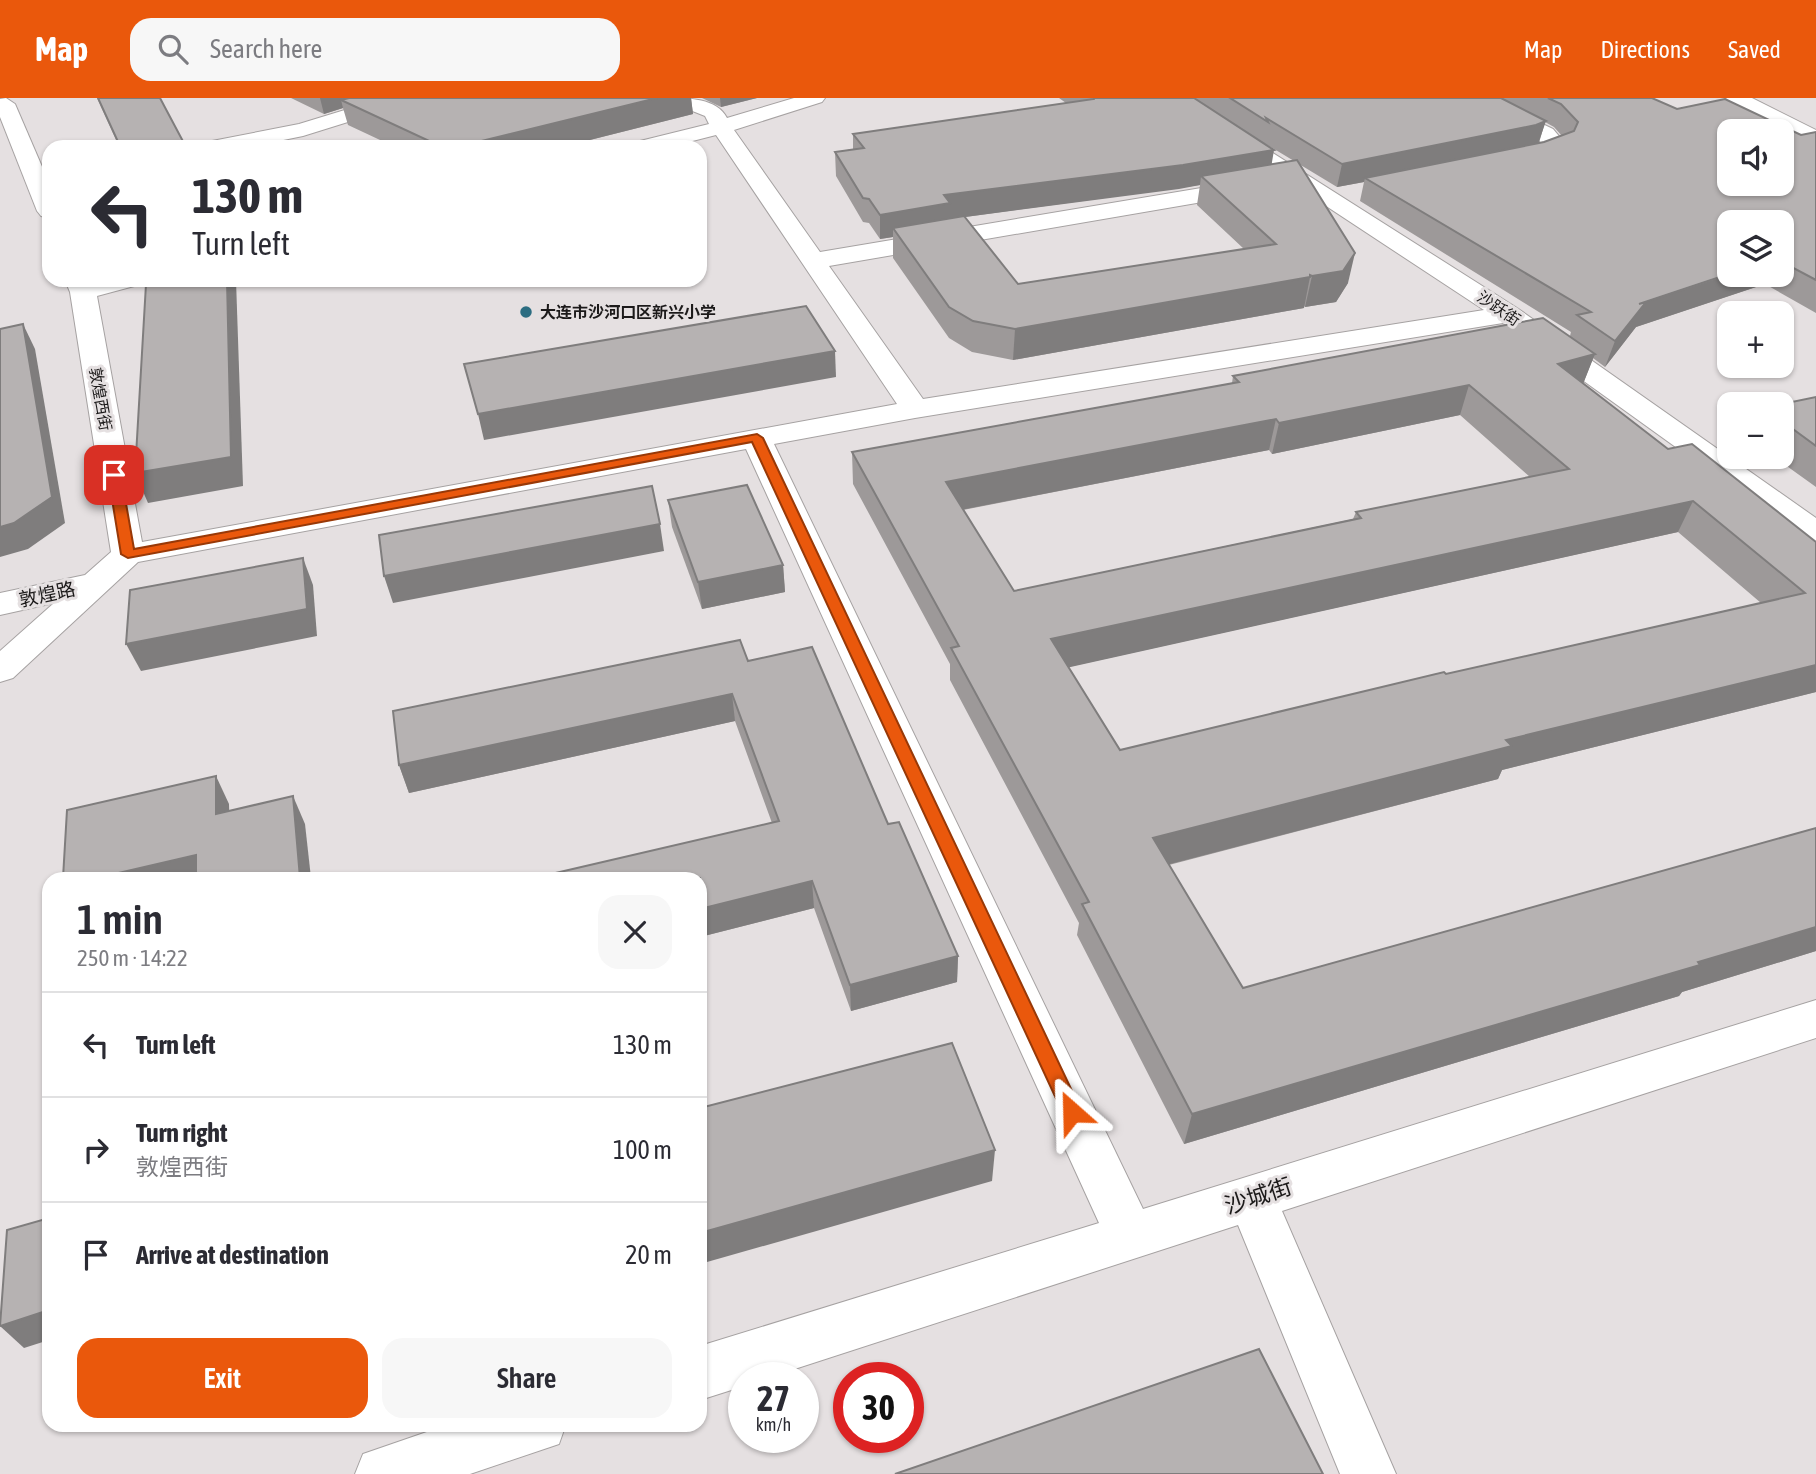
<!DOCTYPE html>
<meta charset="utf-8">
<style>
body{margin:0;font-family:"Asap Condensed","Noto Sans SC",sans-serif;background:#f7f7f7;color:#2b2b33;height:100vh;display:flex;flex-direction:column;font-size:26px;white-space:nowrap}
*{box-sizing:border-box;margin:0}
p{font-size:23px;color:#7c7c81}
.icon{flex:none;width:38px;height:38px;fill:none;stroke:currentColor;stroke-width:2;stroke-linecap:round;stroke-linejoin:round}
.map{position:relative;flex:1;overflow:hidden}
.panel{position:absolute;left:42px;top:774px;width:665px;height:560px;display:flex;flex-direction:column;background:#fff;border-radius:21px;box-shadow:0 2px 5px #0004}
.panel>*{flex:none}
.hud{position:absolute;left:42px;top:42px;width:665px;height:147px;border-radius:21px;box-shadow:0 2px 5px #0004;background:#fff;color:#2b2b33;overflow:hidden}
.tools{position:absolute;left:1717px;top:21px;display:grid;gap:14px}
.tools a{display:grid;place-items:center;width:77px;height:77px;border-radius:14px;background:#fff;box-shadow:0 2px 5px #0004;font-size:35px}
.speed{position:absolute;left:728px;top:1264px;display:flex;gap:14px;font-size:35px;font-weight:700;text-align:center}
.speed>*{display:grid;place-content:center;width:91px;height:91px;border-radius:50%;background:#fff;box-shadow:0 2px 5px #0004;line-height:1}
.speed small{font-size:18px;font-weight:400}
.speed .limit{border:10px solid #d22;background:#fff;color:#111}
.pin{position:absolute;display:grid;place-items:center;width:60px;height:60px;color:#fff;margin:-30px;border-radius:14px;box-shadow:0 4px 10px #0006}
.me{position:absolute;width:77px;margin:-38px;rotate:335deg;stroke-linejoin:round;filter:drop-shadow(0 0 5px #0008)}
.turn{display:flex;align-items:center;gap:24px;height:147px;padding:0 35px;font-size:32px}
.turn .icon{width:91px;height:91px;stroke-width:2.5}
.turn b{display:block;font-size:49px;line-height:60px}
.round{display:grid;place-items:center;flex:none;width:74px;height:74px;border-radius:21px;background:#f7f7f7}
.headline{display:flex;align-items:center;justify-content:space-between;height:119px;padding:0 35px}
h1{font-size:42px;font-weight:600;line-height:52px}
.primary-button{display:flex;gap:14px;margin-top:auto;padding:14px 35px}
.primary-button a{flex:1;height:80px;border-radius:21px;background:#ea580c;color:#fff;font-size:28px;font-weight:600;line-height:80px;text-align:center}
.primary-button a+a{background:#f7f7f7;color:#2b2b33}
ul{padding:0;list-style:none}
li{display:flex;align-items:center;gap:21px;height:105px;padding:0 35px;border-top:2px solid #e1e1e2}
li div{flex:1}
li b{display:block;font-size:26px}
li em{font-style:normal}
header{display:flex;align-items:center;gap:42px;box-sizing:border-box;height:98px;padding:0 35px;background:#ea580c;color:#fff}
header strong{font-size:33px}
nav{display:flex;gap:38px;margin-inline-start:auto;font-size:24px}
.search{width:490px;height:63px;background:#f7f7f7;display:flex;align-items:center;gap:18px;box-sizing:border-box;padding:0 24px;border-radius:21px;color:#7c7c81;font-size:26px}
.map>svg:first-child{display:block}
.lines{fill:none;stroke-linecap:round;stroke-linejoin:round}
.minor-casing{stroke:#a6a2a2;stroke-width:2}
.minor{fill:#fff;fill-rule:evenodd}
.wall{fill:#9d9999;fill-rule:evenodd}
.shaded-wall{fill:#7f7d7d}
.building{fill:#b6b2b2;stroke:#7f7d7d;stroke-width:2;fill-rule:evenodd}
.route{fill:#ea580c;stroke:#983908;stroke-width:2}
.poi-dot{fill:#2c6d81;stroke:#e5e0e1;stroke-width:2.5}
.labels{text-anchor:middle;stroke-width:6;stroke-linejoin:round;paint-order:stroke}
.far-street-label{font-size:16px;fill:#1c1a1a;stroke:#e5e0e1}
.far-poi-label{font-size:16px;font-weight:bold;fill:#1c1a1a;stroke:#e5e0e1;text-anchor:start}
.street-label{font-size:19px;fill:#1c1a1a;stroke:#e5e0e1}
.near-street-label{font-size:23px;fill:#1c1a1a;stroke:#e5e0e1}
</style>
<header>
<strong>Map</strong>
<div class="search"><svg class="icon" aria-label="search" viewBox="0 0 24 24"><circle cx="10" cy="10" r="6"/><path d="M15 15l6 6"/></svg>Search here</div>
<nav><a>Map</a><a>Directions</a><a>Saved</a></nav>
</header>
<div class="map">
<svg width="1816" height="1376" viewBox="0 0 1816 1376">
<rect width="100%" height="100%" fill="#e5e0e1"/>
<g class="lines">
<defs>
<g id="minor">
<polygon points="6,0 15,6 49,85 49,120 41,118 37,113 0,19 0,1"/>
<polygon points="384,0 415,0 412,4 303,38 249,49 204,49 207,44 299,26"/>
<path d="M667 0C688 0 717 0 727 20L794 0H825L822 4 734 32 820 154 1249 82 1257 84 1260 89 1257 94 1249 96 829 168 923 301 1484 212 1162 0H1186L1517 210 1816 420V445L1805 442 1503 225 915 320 774 346 1143 1111 1816 902V940L1282 1113 1396 1376H1340L1238 1127 770 1279H744V1288L700 1302V1248L1099 1125 746 351 138 464 13 580 0 584V553L54 505 0 517V495L85 477 111 454 70 194 65 182H142L138 187 97 198 142 444 897 306 716 37 669 49H633L636 44 709 26 705 18 670 4Z"/>
<polygon points="1462,0 1488,0 1553,31 1568,49 1565,54 1517,69 1509,67 1506,62 1509,57 1543,46 1537,41 1465,4"/>
<polygon points="1726,0 1752,0 1816,32 1816,46 1729,4"/>
<polygon points="450,1326 566,1326 559,1346 470,1376 355,1376 363,1356"/>
</g>
</defs>
<use href="#minor" class="minor-casing"/>
<use href="#minor" class="minor"/>
</g>
<g class="wall">
<polygon points="97,0 160,0 186,49 118,46"/>
<polygon points="291,0 691,0 693,16 562,49 395,49 348,27 343,10 324,16"/>
<polygon points="702,0 757,0 721,9"/>
<path d="M1059 0H1652L1677 11 1801 37 1816 34V215L1765 186 1636 229 1605 269 1593 260 1583 286 1668 351 1816 444V594L1502 672 1498 681 1169 767 1243 890 1816 730V853L1682 894 1679 898 1184 1046 1077 837 1079 825 950 582V566L853 386 852 354 1232 285 1233 278 1570 238 1571 234 1360 103 1364 84 1337 89 1299 66 1348 185 1336 204 1305 209 1304 208V210L1013 262 972 254 949 240 893 160V139L880 141 869 125 863 124 836 78 835 54 853 51V36L1066 5ZM1545 24 1554 29 1562 38 1539 45ZM1264 45 1294 63 1272 66ZM1200 87 1197 107 1244 151 1018 186 965 119ZM1782 124V177H1729ZM1460 317 1530 379 1356 414 1353 421 1014 493 963 412 1269 352 1272 356ZM1678 434 1761 505 1120 652 1068 569Z"/>
<polygon points="1816,299 1816,389 1774,359 1782,359 1782,306"/>
<polygon points="668,402 783,467 785,494 702,511 672,429"/>
<polygon points="748,563 888,726 958,858 957,884 851,913 814,810 700,839 700,780 772,725 735,623 409,695 399,667"/>
</g>
<g class="shaded-wall">
<polygon points="320,0 375,0 341,2 343,10 324,16"/>
<polygon points="657,0 691,0 693,16 562,49 457,49"/>
<polygon points="720,0 757,0 721,9"/>
<polygon points="1546,23 1538,46 1365,80 1364,84 1337,89 1342,66"/>
<polygon points="1274,52 1270,76 1201,78 1200,87 1179,91 950,121 893,130 893,139 880,141 880,117 944,97"/>
<polygon points="1355,155 1348,185 1336,204 1305,209 1312,178"/>
<polygon points="1729,177 1769,177 1765,186 1636,229 1605,269 1615,243 1639,206"/>
<polygon points="1310,179 1304,210 1013,262 1015,231"/>
<polygon points="227,182 236,182 243,388 148,405 135,375"/>
<polygon points="23,226 35,251 65,425 28,451 0,459 0,429"/>
<polygon points="835,253 836,279 484,342 478,316"/>
<polygon points="1595,256 1583,286 1558,266"/>
<polygon points="1469,287 1460,317 1272,356 1279,325"/>
<polygon points="1276,321 1269,352 945,415 946,384"/>
<polygon points="1693,403 1678,434 1048,574 1051,541"/>
<polygon points="660,426 664,453 393,505 384,478"/>
<polygon points="303,460 313,487 317,538 141,573 126,546"/>
<polygon points="783,467 785,494 702,511 698,484"/>
<polygon points="1816,567 1816,594 1502,672 1498,681 1147,772 1153,740 1506,642"/>
<polygon points="732,596 735,623 409,695 399,667"/>
<polygon points="216,678 229,706 230,743 216,716"/>
<polygon points="293,698 305,726 311,780 300,780"/>
<polygon points="196,757 209,780 97,780"/>
<polygon points="812,783 814,810 700,839 700,811"/>
<polygon points="1816,829 1816,853 1682,894 1679,898 1184,1046 1192,1016"/>
<polygon points="958,858 957,884 851,913 850,887"/>
<polygon points="995,1052 992,1083 700,1166 700,1135"/>
<polygon points="49,1212 49,1242 24,1250 0,1228"/>
</g>
<g class="building">
<polygon points="98,0 160,0 186,49 111,49 111,47 119,46"/>
<polygon points="349,0 657,0 457,49 442,49 341,2"/>
<polygon points="1094,0 1194,0 1274,52 1183,67 944,97 950,105 880,117 869,101 863,100 835,54 864,50 853,36 1094,1"/>
<polygon points="1230,0 1501,0 1546,23 1536,27 1342,66 1266,20 1268,24"/>
<path d="M1548 0H1652L1677 11 1725 1 1801 37 1816 34V182L1782 164V124H1729V176L1639 206 1646 204 1615 243 1577 217 1591 214 1365 80 1544 44 1574 33 1578 24 1561 6ZM1729 33H1782V86H1729Z"/>
<polygon points="1297,62 1355,155 1343,173 1312,178 1310,177 1310,179 1015,231 973,223 949,209 893,130 964,118 1018,186 1276,146 1201,78"/>
<polygon points="173,182 227,182 231,359 135,375 146,186"/>
<polygon points="806,208 835,253 478,316 464,266"/>
<path d="M1543 220 1595 256 1558 266 1668 351 1692 346 1816 444V567L1506 642 1512 648 1153 740 1243 890 1816 730V829L1698 864 1700 867 1192 1016 1082 806 1089 804 951 550 959 548 852 354 1239 284 1233 278ZM1469 287 1569 371 1356 414 1361 420 1014 493 946 384 1276 321 1279 325ZM1693 403 1805 495 1446 576 1444 574 1120 652 1051 541Z"/>
<polygon points="23,226 52,399 14,425 0,429 0,231"/>
<polygon points="1816,299 1816,348 1782,323 1782,306"/>
<polygon points="747,387 783,467 698,484 668,402"/>
<polygon points="652,388 660,426 384,478 379,437"/>
<polygon points="303,460 307,511 126,546 130,492"/>
<polygon points="740,542 748,563 812,549 888,726 899,724 958,858 850,887 812,783 700,811 700,780 534,780 779,723 732,596 399,667 393,613"/>
<polygon points="216,678 216,716 293,698 300,780 196,780 196,757 97,780 63,780 67,712"/>
<polygon points="952,945 995,1052 700,1135 700,1010"/>
<polygon points="49,1120 49,1212 0,1228 7,1132"/>
<polygon points="1259,1251 1323,1376 895,1376"/>
</g>
<polygon class="route" points="757,336 763,340 1082,1014 1079,1020 1072,1022 1065,1020 752,344 128,460 121,456 108,377 114,374 121,377 134,451"/>
<circle class="poi-dot" cx="526" cy="214" r="7"/>
<g class="labels">
<g class="far-street-label">
<text transform="translate(1499 210) rotate(34)" y="6">沙跃街</text>
<text transform="translate(101 301) rotate(80)" y="6">敦煌西街</text>
</g>
<g class="far-poi-label">
<text x="540" y="220">大连市沙河口区新兴小学</text>
</g>
<g class="street-label">
<text transform="translate(47 496) rotate(-12)" y="7">敦煌路</text>
</g>
<g class="near-street-label">
<text transform="translate(1258 1098) rotate(-18)" y="8">沙城街</text>
</g>
</g>
</svg>
<div class="tools">
<a><svg class="icon" aria-label="sound" viewBox="0 0 24 24"><path d="M4 9h4l5-4v14l-5-4H4zM17 9q2 3 0 6"/></svg></a>
<a><svg class="icon" aria-label="layers" viewBox="0 0 24 24"><path d="M12 4l9 5-9 5-9-5zM3 14l9 5 9-5"/></svg></a>
<a>+</a>
<a>−</a>
</div>
<div class="speed"><div>27<small>km/h</small></div><div class="limit">30</div></div>
<div class="pin" style="left:114px;top:377px;background:#d93025"><svg class="icon" aria-label="arrive" viewBox="0 0 24 24"><path d="M6 21V4h12l-3 4 3 4H6"/></svg></div>
<svg class="me" style="left:1072px;top:1014px" viewBox="-20 -20 40 40"><path d="M0-17L14 15 0 8-14 15z" fill="#ea580c" stroke="#fff" stroke-width="4"/></svg>
<div class="hud">
<div class="turn"><svg class="icon" aria-label="left" viewBox="0 0 24 24"><path d="M17 20v-9H6M10 6l-5 5 5 5"/></svg><div><b>130 m</b>Turn left</div></div>
</div>
<section class="panel">
<div class="headline"><div><h1>1 min</h1><p>250 m · 14:22</p></div><a class="round"><svg class="icon" aria-label="close" viewBox="0 0 24 24"><path d="M6 6l12 12M18 6L6 18"/></svg></a></div>
<ul>
<li><svg class="icon" aria-label="left" viewBox="0 0 24 24"><path d="M17 20v-9H6M10 6l-5 5 5 5"/></svg><div><b>Turn left</b></div><em>130 m</em></li>
<li><svg class="icon" aria-label="right" viewBox="0 0 24 24"><path d="M7 20v-9h11M14 6l5 5-5 5"/></svg><div><b>Turn right</b><p>敦煌西街</p></div><em>100 m</em></li>
<li><svg class="icon" aria-label="arrive" viewBox="0 0 24 24"><path d="M6 21V4h12l-3 4 3 4H6"/></svg><div><b>Arrive at destination</b></div><em>20 m</em></li>
</ul>
<div class="primary-button"><a>Exit</a><a>Share</a></div>
</section>
</div>
